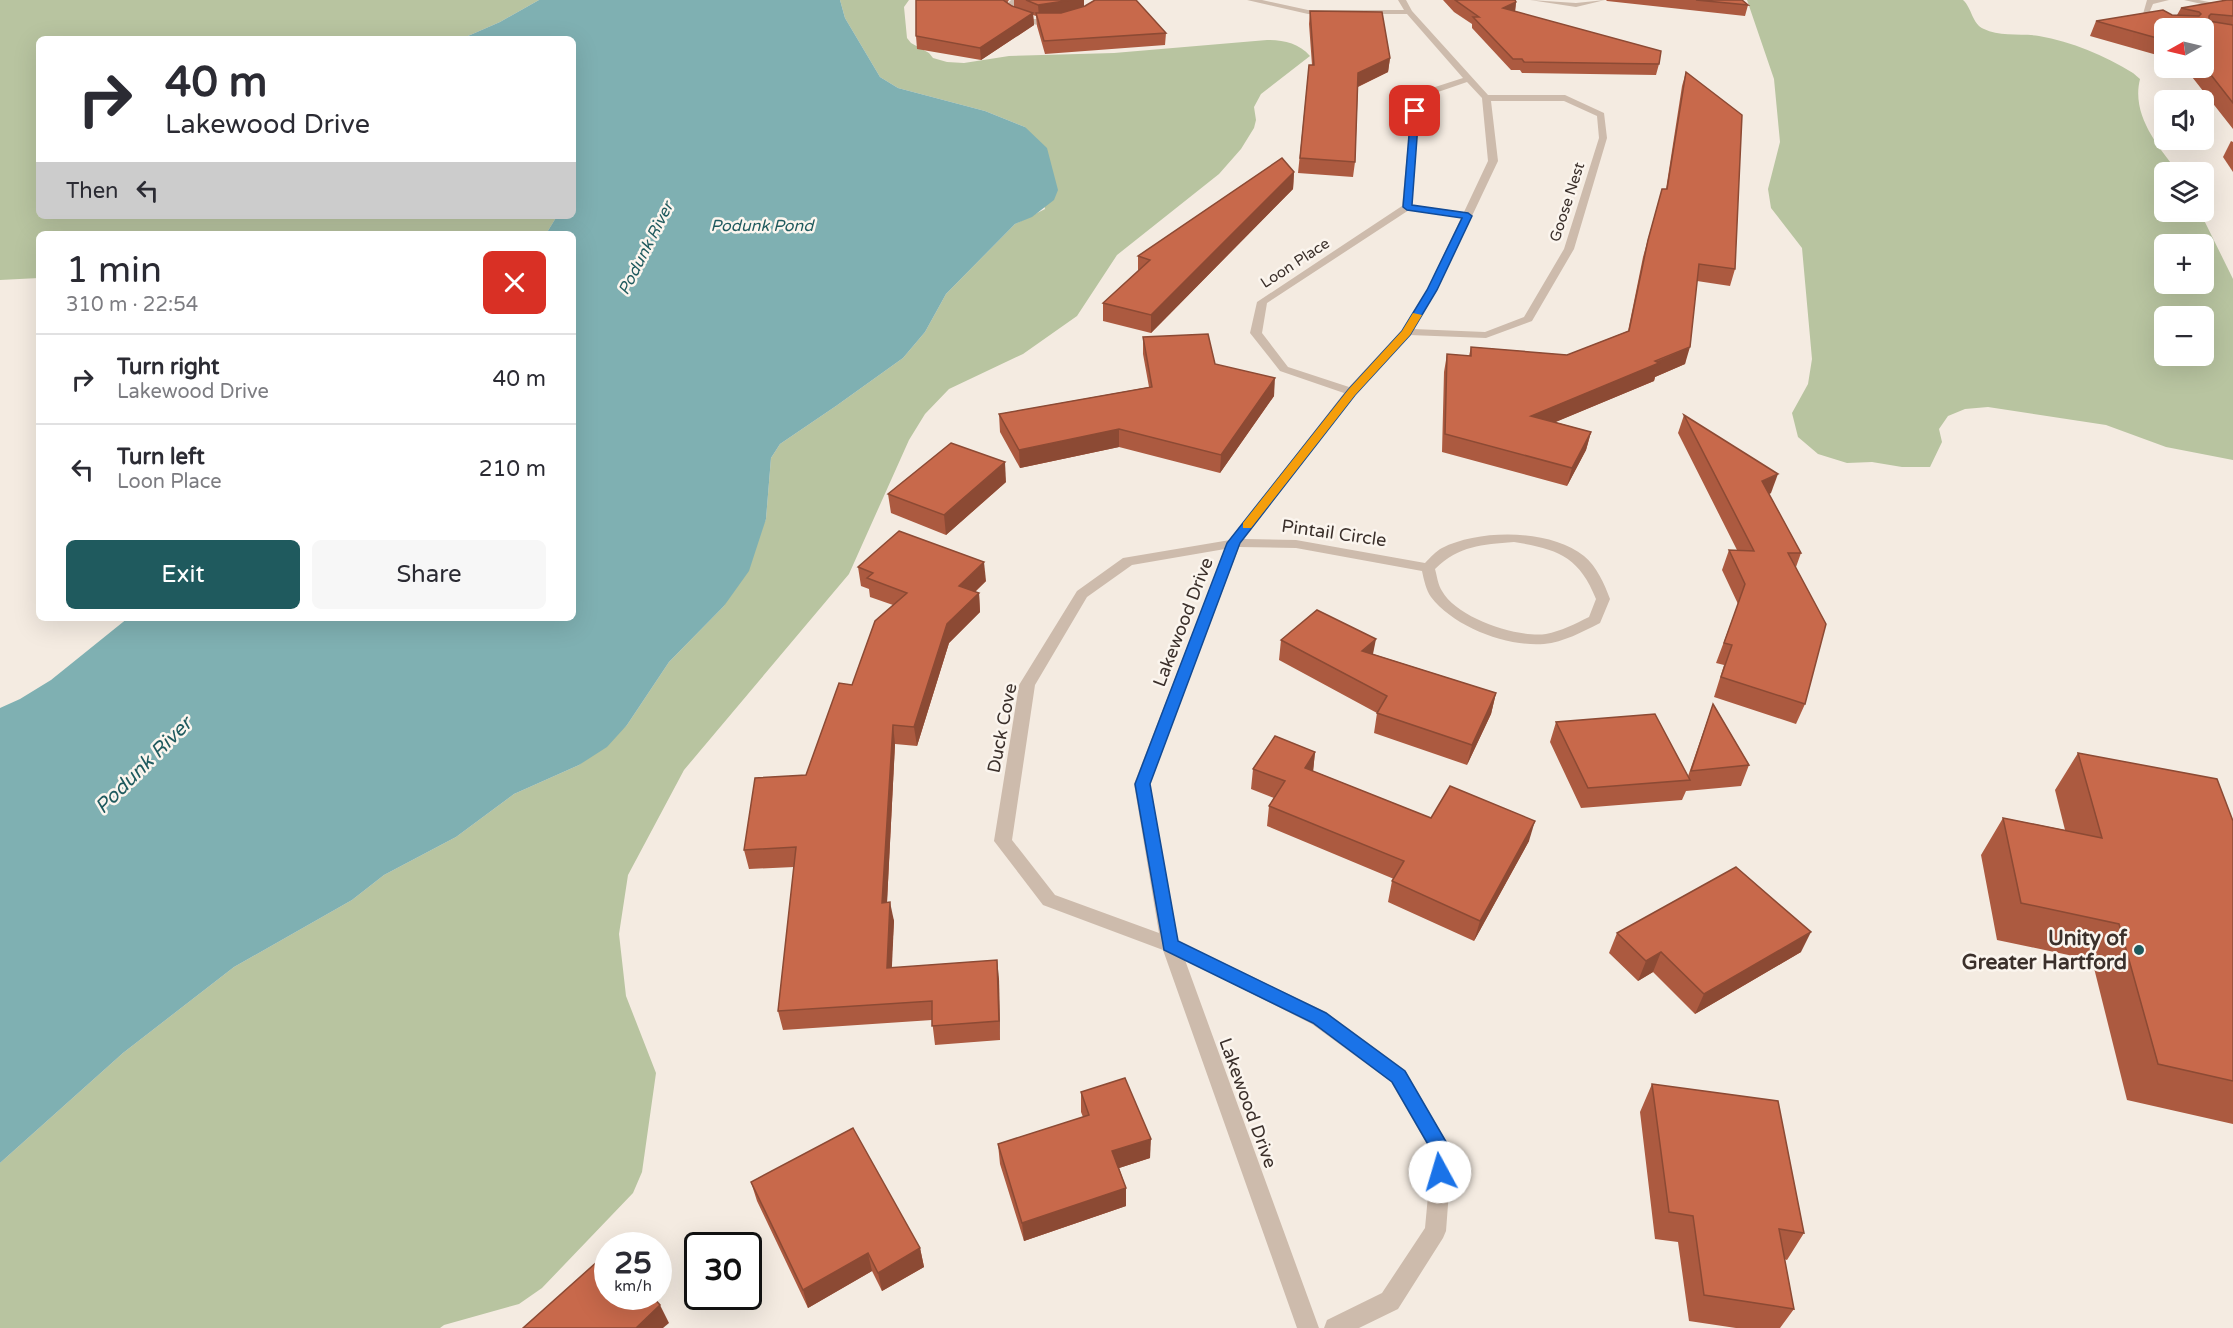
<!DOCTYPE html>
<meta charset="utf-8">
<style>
body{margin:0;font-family:"Varela Round",sans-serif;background:#f7f7f7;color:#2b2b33;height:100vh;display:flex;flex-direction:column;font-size:22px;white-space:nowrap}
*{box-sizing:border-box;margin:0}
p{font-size:20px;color:#7c7c81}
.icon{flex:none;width:33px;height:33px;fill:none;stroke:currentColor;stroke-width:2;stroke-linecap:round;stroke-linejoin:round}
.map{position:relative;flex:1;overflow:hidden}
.drawer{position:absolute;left:36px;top:231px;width:540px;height:390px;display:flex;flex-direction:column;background:#fff;border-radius:9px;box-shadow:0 6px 24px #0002}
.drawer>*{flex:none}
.hud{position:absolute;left:36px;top:36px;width:540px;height:183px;border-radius:9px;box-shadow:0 6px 24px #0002;background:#fff;color:#2b2b33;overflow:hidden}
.needle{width:39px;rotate:262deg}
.controls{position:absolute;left:2154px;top:18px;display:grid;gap:12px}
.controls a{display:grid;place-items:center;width:60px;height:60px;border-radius:9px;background:#fff;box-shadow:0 6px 24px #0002;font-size:30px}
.speed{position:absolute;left:594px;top:1232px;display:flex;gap:12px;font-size:30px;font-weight:700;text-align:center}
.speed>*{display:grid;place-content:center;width:78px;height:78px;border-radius:50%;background:#fff;box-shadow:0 6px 24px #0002;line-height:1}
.speed small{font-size:15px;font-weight:400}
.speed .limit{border:3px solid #111;border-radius:9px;background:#fff;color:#111}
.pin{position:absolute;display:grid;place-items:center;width:51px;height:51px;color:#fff;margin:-26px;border-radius:12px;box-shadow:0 3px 9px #0006}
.me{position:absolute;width:66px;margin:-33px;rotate:354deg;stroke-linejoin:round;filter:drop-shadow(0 0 4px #0008)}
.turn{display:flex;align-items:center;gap:21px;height:126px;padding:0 30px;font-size:27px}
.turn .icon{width:78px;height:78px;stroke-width:2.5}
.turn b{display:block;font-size:42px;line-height:51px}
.then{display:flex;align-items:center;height:57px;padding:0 30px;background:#0003;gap:12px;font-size:22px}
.round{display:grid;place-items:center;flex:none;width:63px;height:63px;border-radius:9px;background:#f7f7f7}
.summary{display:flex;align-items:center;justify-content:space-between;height:102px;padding:0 30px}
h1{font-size:36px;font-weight:600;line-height:45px}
.button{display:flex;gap:12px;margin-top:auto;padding:12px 30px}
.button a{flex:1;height:69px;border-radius:9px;background:#1f5a5e;color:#fff;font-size:24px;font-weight:600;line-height:69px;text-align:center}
.button a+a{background:#f7f7f7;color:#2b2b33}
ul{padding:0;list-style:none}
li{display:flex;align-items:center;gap:18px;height:90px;padding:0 30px;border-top:2px solid #e1e1e2}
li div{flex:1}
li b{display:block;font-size:22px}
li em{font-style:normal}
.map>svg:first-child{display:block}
.green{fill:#b8c4a0;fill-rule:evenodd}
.water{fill:#7fb0b2}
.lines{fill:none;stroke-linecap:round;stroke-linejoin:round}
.minor{fill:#cdbbac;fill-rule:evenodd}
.wall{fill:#ac5a40}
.shaded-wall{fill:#8c4a34}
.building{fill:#c8694b;stroke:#8c4a34;stroke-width:1.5}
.route{fill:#1a73e8;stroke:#114b97;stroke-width:1.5}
.slow{fill:#f59e0b}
.poi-dot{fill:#1f5a5e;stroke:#fbf5ee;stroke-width:2}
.labels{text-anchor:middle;stroke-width:5;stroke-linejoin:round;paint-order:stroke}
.far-street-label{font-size:15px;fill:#3b302b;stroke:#fbf5ee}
.far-water-label{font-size:16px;font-style:italic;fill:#1f5a5e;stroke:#fbf5ee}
.street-label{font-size:18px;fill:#3b302b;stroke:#fbf5ee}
.water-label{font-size:20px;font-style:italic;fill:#1f5a5e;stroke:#fbf5ee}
.near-poi-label{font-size:21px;font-weight:bold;fill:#3b302b;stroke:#fbf5ee;text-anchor:end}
</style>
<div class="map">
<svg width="2233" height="1328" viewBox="0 0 2233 1328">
<rect width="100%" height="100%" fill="#f4ebe1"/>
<g class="green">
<polygon points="0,0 539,0 500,22 461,39 39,39 39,216 557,216 546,234 39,234 39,278 0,280"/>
<path d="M840 0H909L904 7 907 38 911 43 929 53 933 58 947 62 964 63 1009 56 1114 53 1267 40C1283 40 1299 43 1310 56L1261 94 1254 107 1256 120 1254 128 1241 149 1219 174 1117 255 1077 316 1023 354 949 389 925 414 909 440 849 574 684 770 628 875 619 934 626 996 656 1073 642 1172 633 1193 542 1288 519 1304 444 1325 440 1328H0V1163L123 1053 234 967 352 900 384 875 456 837 514 794 579 765 627 725 669 662 724 606 766 519 771 458 780 444 836 406 903 358 925 332 946 294 1015 224 1045 209 1025 127 985 111 898 88 880 77 845 18Z"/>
<path d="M1747 0H1963C1972 8 1972 24 1984 29 1999 37 2022 33 2039 36 2072 42 2104 55 2133 73L2140 79C2131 115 2158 146 2178 172H2164V212H2200L2233 279V460L2166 447 2106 425 1988 407 1965 409 1948 416 1939 429 1942 442 1930 467H1902L1872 462 1847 463 1818 454 1798 437 1792 413 1808 384 1812 359 1802 248 1771 208 1768 189 1780 142 1774 79ZM2164 244H2204V284H2164ZM2164 316H2204V356H2164Z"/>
</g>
<polygon class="water" points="539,0 840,0 845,18 880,77 898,88 985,111 1025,127 1047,148 1058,190 1054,200 1032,217 1015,224 946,294 925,332 903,358 836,406 780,444 771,458 766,519 749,571 724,606 669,662 627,725 607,747 579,765 514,794 456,837 384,875 352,900 234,967 123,1053 0,1163 0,708 20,699 51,680 128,618 573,618 573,234 546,234 557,216 573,216 573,39 461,39 500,22"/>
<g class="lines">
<g class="minor">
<path d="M1011 0H1019L1011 8 1030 19H1057L1061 21C1044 31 1016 22 1003 8Z"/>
<path d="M1247 0H1262L1308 10H1404L1398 0H1406L1412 11 1488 95H1565L1604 113 1607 138 1574 249 1532 321 1486 338 1409 335 1355 395 1244 539 1296 540 1425 563C1430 558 1436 551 1442 548 1480 529 1550 529 1584 556 1597 567 1604 583 1610 599L1600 623C1582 632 1564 642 1544 644 1507 647 1454 627 1431 597 1426 590 1424 580 1422 571L1296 548 1239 547 1150 784 1178 941 1326 1012 1405 1070 1452 1152 1446 1231 1443 1238 1398 1309 1359 1328H1324L1327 1320 1382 1293 1425 1228 1432 1153 1391 1082 1312 1024 1185 960 1319 1328H1297L1163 950 1043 905 994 841 1019 685 1077 591 1123 558 1230 540 1344 393 1280 371 1250 333 1257 302 1402 206 1411 111 1432 88 1463 78 1407 14H1308ZM1467 82 1482 98 1488 161 1464 212 1412 205 1419 112 1438 92ZM1491 101H1564L1597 116 1599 138 1564 249 1524 317 1485 332 1413 329 1437 290 1498 161ZM1409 210 1461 218 1427 290 1402 330 1349 387 1288 367 1262 333 1267 303ZM1514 542C1557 549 1579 556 1596 599L1589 617C1575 624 1561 631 1546 634 1517 638 1457 618 1442 591 1438 585 1437 576 1435 569 1460 545 1481 545 1514 542ZM1225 549 1134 784 1159 933 1055 895 1012 840 1035 685 1087 597 1132 565Z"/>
<polygon points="1530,0 1576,3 1605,0 1576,7"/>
<polygon points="2147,0 2169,0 2153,4 2150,11 2170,23 2192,28 2165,27 2143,14"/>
<polygon points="2184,0 2199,0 2233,7 2233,11"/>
</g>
</g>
<g class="wall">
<polygon points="916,0 1009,0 1007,3 1014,7 1014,0 1084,0 1084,6 1166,33 1165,45 1045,54 1037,26 1036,16 1033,15 1034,25 981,60 917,49 916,36"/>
<polygon points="1443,0 1515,0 1516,2 1515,11 1659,64 1656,75 1522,73 1520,70 1511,70 1472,28 1472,24 1454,12"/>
<polygon points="1606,0 1742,0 1748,5 1745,16 1607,1"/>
<polygon points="2233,0 2233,129 2185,68 2204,68 2204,28 2164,28 2164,57 2090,36 2096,21 2177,15 2181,8"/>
<polygon points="1310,11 1390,58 1388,72 1358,87 1355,162 1353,177 1298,173 1309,65 1312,65 1309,24"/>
<polygon points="1686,72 1735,269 1730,286 1697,281 1685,364 1655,377 1654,381 1555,422 1591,432 1586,450 1567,486 1442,452 1444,372 1447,354 1469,356 1471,347 1567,355 1628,331 1643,257 1662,189 1666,189 1682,86"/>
<polygon points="2231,141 2233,142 2233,172 2223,157"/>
<polygon points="1294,172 1293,189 1151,333 1103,321 1103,303 1138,271 1138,256"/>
<polygon points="1143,337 1215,364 1274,396 1220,473 1119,447 1020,468 1000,432 999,414 1149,387 1143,354"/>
<polygon points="1684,415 1771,493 1769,494 1801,553 1796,567 1805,704 1796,724 1714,697 1724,665 1716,663 1738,604 1722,570 1729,550 1737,550 1678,433"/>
<polygon points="1006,482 946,535 891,513 888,494"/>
<polygon points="858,567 986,581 975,592 979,593 980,612 949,643 917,746 895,744 887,902 894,921 891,968 999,979 1000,1040 935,1045 932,1020 783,1030 778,1011 794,867 749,869 744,850 806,775 893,605 870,597 869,589 861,586"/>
<polygon points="1281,640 1373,654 1496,693 1491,714 1467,765 1374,733 1377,713 1279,660"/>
<polygon points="1713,704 1749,765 1741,786 1686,791 1682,800 1581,808 1550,742 1556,722 1688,776"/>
<polygon points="1315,752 1313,771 1431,818 1529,841 1474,941 1388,902 1392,881 1394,879 1267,826 1269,806 1274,798 1251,789 1253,769"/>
<polygon points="2078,753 2233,821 2233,1124 2127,1100 2092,960 1997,940 1981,855 2003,818 2065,830 2055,790"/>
<polygon points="1617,933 1801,952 1695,1014 1653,972 1638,981 1609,953"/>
<polygon points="1652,1084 1804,1233 1787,1260 1784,1259 1794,1309 1780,1328 1736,1328 1689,1321 1678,1242 1655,1239 1640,1112"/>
<polygon points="1081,1092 1150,1158 1119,1168 1126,1188 1126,1206 1024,1241 1000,1164 998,1144 1083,1117 1081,1112"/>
<polygon points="751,1182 920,1248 924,1267 882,1291 872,1271 808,1308 757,1201"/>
</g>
<g class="shaded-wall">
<polygon points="1071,0 1084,0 1084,8 1067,14 1039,17 1038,5"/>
<polygon points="1516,2 1515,12 1503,8"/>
<polygon points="1033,13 1034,25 981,60 980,48"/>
<polygon points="1390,58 1388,72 1357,87 1358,73"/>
<polygon points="1294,172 1293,189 1151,333 1151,315"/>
<polygon points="1690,347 1685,364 1655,377 1654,381 1527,434 1531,416"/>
<polygon points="1275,378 1274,396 1220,473 1221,455"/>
<polygon points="1119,429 1119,447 1020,468 1019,450"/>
<polygon points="1591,432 1586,450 1567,486 1572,468"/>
<polygon points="1005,462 1006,482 946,535 944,515"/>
<polygon points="1778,474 1771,493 1755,500 1762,481"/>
<polygon points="984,562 986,581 961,605 959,586"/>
<polygon points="979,593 980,612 949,643 917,746 914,727 947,624"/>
<polygon points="1376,639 1372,659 1362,651"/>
<polygon points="1496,693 1491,714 1467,765 1472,745"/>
<polygon points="893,725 895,744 886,922 882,903"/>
<polygon points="1315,752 1313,772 1305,768"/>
<polygon points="1535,821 1529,841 1474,941 1480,921"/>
<polygon points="890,902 894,921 891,987 887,968"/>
<polygon points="1811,932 1801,952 1695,1014 1704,994"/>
<polygon points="1661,952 1653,972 1638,981 1646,961"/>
<polygon points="997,960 999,979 1000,1040 999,1021"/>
<polygon points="1151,1139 1150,1158 1113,1170 1112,1151"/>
<polygon points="1126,1188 1126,1206 1024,1241 1022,1223"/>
<polygon points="920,1248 924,1267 882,1291 878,1273"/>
<polygon points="868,1253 872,1271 808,1308 803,1290"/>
<polygon points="660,1305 669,1323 663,1328 636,1328"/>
</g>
<g class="building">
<polygon points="916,0 1003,0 1012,6 1033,13 980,48 916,36"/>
<polygon points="1026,0 1071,0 1038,5"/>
<polygon points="1095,0 1136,0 1166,33 1044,41 1036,13 1061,13 1085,6"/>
<polygon points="1455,0 1515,0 1516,2 1503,8 1661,51 1659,64 1524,62 1522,59 1513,59 1473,17 1479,17"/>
<polygon points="1696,0 1742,0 1748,5"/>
<polygon points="2227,0 2233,0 2233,16 2211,14 2209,16 2209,21 2233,25 2233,103 2204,66 2204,28 2164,28 2164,40 2096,21 2163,10 2172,15 2199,16 2201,14 2199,12 2181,8"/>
<polygon points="1310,11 1382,12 1390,58 1358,73 1355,162 1300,158 1309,65 1314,65"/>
<polygon points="1686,72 1742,115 1735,269 1699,264 1690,347 1655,361 1659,363 1531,416 1591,432 1572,468 1445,434 1447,354 1471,356 1471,347 1567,355 1629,331 1648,240 1662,189 1667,189"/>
<polygon points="1282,158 1294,172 1151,315 1103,303 1150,260 1138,256"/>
<polygon points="1208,334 1215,364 1275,378 1221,455 1119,429 1019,450 999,414 1152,387 1143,337"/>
<polygon points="1684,415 1778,474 1762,481 1801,553 1788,553 1826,624 1805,704 1721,677 1732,645 1724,643 1745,584 1729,550 1754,551"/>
<polygon points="951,443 1005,462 944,515 888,494"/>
<polygon points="899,531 984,562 959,586 979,593 947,624 914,727 893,725 882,903 890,902 887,968 997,960 999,1021 932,1026 932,1001 778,1011 796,847 744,850 755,778 806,775 839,683 852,685 875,621 907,593 867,578 873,573 858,567"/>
<polygon points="1317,610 1376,639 1362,651 1496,693 1472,745 1377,713 1387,696 1281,640"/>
<polygon points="1713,704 1749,765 1691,771"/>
<polygon points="1655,714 1690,780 1588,788 1556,722"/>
<polygon points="1275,736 1315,752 1305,768 1431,818 1450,786 1535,821 1480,921 1392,881 1404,861 1269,806 1285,781 1253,769"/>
<polygon points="2078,753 2217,779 2233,821 2233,1081 2158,1064 2119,924 2021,903 2003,818 2102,838"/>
<polygon points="1736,867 1811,932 1704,994 1661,952 1646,961 1617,933"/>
<polygon points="1125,1078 1151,1139 1112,1151 1126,1188 1022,1223 998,1144 1089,1115 1081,1092"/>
<polygon points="1652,1084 1778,1101 1804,1233 1779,1229 1794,1309 1704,1295 1693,1216 1669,1212"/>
<polygon points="853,1128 920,1248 878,1273 868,1253 803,1290 751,1182"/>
<polygon points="608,1252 608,1296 652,1296 660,1305 636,1328 523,1328"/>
</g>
<polygon class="route" points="1415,109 1419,111 1412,205 1468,213 1472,216 1437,290 1410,335 1355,395 1240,543 1150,784 1178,941 1326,1013 1405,1071 1452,1152 1447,1178 1440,1180 1434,1178 1431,1172 1433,1153 1392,1082 1313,1023 1164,950 1135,784 1227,543 1348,390 1402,331 1427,290 1462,218 1407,210 1403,207 1411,111"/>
<polygon class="slow" points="1413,313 1422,315 1410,335 1355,395 1251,528 1243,528 1243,523 1348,390 1402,331"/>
<circle class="poi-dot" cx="2139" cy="950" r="6"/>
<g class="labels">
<g class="far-street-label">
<text transform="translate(1567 202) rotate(-72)" y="5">Goose Nest</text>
<text transform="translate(1295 263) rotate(-33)" y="5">Loon Place</text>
</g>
<g class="far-water-label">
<text x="762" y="231">Podunk Pond</text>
<text transform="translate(645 248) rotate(-63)" y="6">Podunk River</text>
</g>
<g class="street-label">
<text transform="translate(1334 533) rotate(8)" y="6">Pintail Circle</text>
<text transform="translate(1183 622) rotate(-69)" y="6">Lakewood Drive</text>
<text transform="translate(1002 728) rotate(-79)" y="6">Duck Cove</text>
<text transform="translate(1248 1103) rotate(70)" y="6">Lakewood Drive</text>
</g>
<g class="water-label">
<text transform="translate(143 765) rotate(-45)" y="7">Podunk River</text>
</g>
<g class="near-poi-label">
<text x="2127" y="945">Unity of<tspan x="2127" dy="24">Greater Hartford</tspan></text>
</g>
</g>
</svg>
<div class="controls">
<a><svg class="needle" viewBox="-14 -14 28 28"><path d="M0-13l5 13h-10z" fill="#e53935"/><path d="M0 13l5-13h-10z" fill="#7c7c81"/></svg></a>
<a><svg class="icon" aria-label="sound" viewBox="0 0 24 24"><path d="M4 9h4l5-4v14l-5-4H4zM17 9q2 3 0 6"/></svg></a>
<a><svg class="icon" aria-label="layers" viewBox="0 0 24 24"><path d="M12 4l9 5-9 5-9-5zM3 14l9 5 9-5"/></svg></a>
<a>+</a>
<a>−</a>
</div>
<div class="speed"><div>25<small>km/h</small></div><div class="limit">30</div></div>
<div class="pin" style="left:1415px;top:111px;background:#d93025"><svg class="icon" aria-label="arrive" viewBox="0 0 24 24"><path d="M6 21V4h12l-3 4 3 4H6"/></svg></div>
<svg class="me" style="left:1440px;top:1172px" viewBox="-20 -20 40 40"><circle r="19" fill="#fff"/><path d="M0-13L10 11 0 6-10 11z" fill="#1a73e8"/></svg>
<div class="hud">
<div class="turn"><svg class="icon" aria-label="right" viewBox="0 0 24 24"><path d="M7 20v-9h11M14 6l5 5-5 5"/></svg><div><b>40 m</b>Lakewood Drive</div></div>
<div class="then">Then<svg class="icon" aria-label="left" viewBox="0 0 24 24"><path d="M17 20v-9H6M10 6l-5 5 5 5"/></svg></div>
</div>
<section class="drawer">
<div class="summary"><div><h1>1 min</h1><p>310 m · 22:54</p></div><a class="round" style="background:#d93025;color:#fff"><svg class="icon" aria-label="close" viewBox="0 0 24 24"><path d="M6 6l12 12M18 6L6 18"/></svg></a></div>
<ul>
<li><svg class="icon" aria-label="right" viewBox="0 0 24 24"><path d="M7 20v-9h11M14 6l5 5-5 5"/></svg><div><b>Turn right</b><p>Lakewood Drive</p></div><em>40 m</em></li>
<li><svg class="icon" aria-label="left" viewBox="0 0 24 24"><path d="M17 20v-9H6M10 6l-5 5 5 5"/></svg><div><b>Turn left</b><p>Loon Place</p></div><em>210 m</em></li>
</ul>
<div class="button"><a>Exit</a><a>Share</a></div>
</section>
</div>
